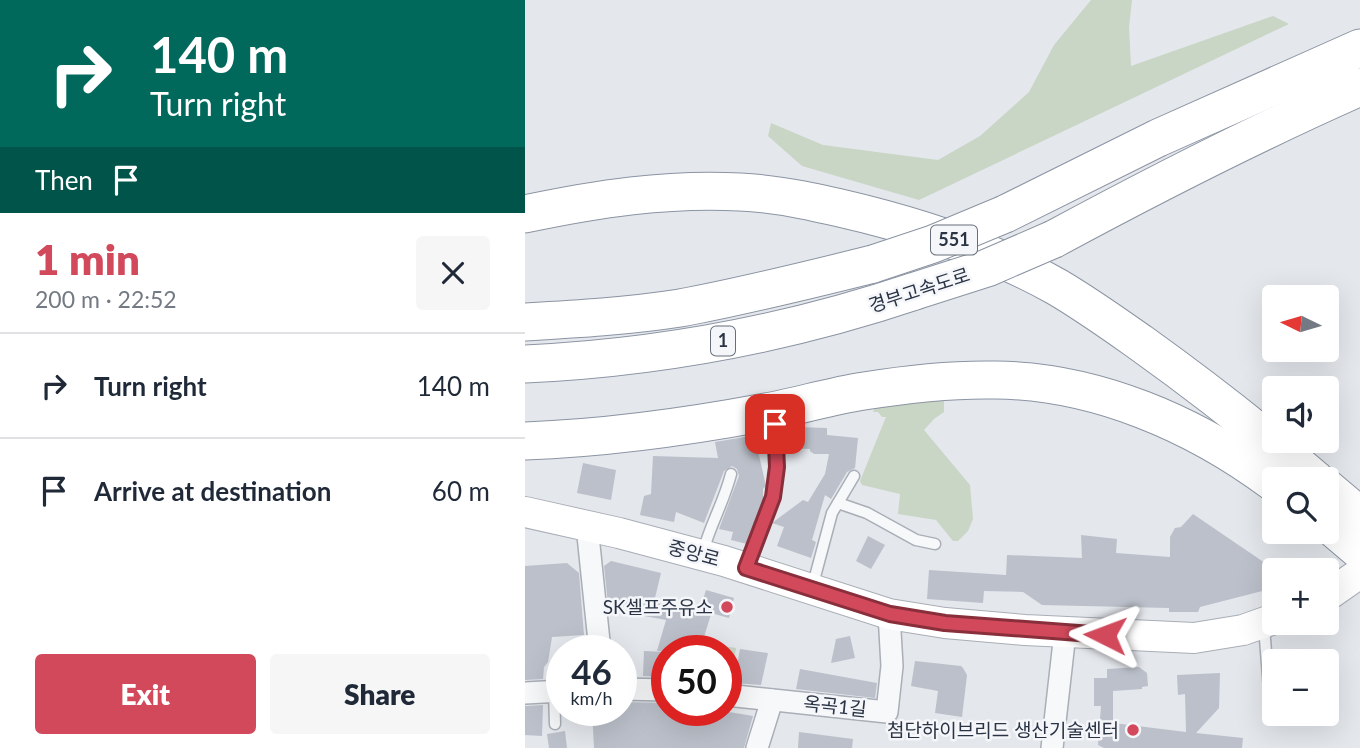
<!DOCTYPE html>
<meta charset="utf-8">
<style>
body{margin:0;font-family:Lato,"Noto Sans KR",sans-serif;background:#f6f6f7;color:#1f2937;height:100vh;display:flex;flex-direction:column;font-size:26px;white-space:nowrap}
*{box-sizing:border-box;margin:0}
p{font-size:23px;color:#747a83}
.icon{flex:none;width:38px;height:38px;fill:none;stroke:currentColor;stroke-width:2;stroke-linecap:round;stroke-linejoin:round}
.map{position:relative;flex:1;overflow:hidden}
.panel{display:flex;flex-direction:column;background:#fff;width:525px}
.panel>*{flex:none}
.hud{background:#00695c;color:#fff;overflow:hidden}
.needle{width:46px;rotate:275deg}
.buttons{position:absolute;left:737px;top:285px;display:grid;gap:14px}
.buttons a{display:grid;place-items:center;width:77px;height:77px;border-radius:7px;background:#fff;box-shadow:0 7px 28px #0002;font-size:35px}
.speed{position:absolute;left:21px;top:635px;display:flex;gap:14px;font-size:35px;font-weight:700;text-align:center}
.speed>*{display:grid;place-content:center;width:91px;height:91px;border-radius:50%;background:#fff;box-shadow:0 7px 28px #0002;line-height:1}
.speed small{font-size:18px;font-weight:400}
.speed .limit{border:10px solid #d22;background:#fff;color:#111}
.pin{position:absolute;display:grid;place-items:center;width:60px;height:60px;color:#fff;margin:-30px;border-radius:14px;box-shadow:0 4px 10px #0006}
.me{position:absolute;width:77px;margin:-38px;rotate:273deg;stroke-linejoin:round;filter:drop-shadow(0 0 5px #0008)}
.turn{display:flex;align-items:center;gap:24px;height:147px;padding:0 35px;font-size:32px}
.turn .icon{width:91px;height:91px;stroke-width:2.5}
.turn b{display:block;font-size:49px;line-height:60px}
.then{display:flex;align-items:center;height:66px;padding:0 35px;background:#0003;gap:14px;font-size:26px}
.round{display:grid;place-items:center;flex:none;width:74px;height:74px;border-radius:7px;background:#f6f6f7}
.summary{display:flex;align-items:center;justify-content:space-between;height:119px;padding:0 35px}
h1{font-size:42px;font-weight:800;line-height:52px;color:#d1495b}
.action{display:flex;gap:14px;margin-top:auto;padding:14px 35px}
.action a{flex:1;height:80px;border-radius:7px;background:#d1495b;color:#fff;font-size:28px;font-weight:800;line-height:80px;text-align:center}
.action a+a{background:#f6f6f7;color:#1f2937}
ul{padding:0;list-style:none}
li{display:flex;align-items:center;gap:21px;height:105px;padding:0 35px;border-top:2px solid #e0e1e3}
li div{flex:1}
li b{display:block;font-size:26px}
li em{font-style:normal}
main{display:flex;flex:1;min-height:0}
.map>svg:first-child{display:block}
.green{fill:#c9d6c5}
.building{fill:#bbc0ca}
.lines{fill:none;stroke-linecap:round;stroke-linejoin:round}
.lane-casing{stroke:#a9aeb7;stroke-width:13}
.street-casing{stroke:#a9aeb7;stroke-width:24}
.secondary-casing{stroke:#a9aeb7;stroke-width:32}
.highway-casing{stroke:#8b94a3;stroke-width:39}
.lane{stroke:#f7f8fa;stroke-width:10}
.street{stroke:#f7f8fa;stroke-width:21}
.secondary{stroke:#fff;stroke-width:30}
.highway{stroke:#fff;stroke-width:37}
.highway-bridge-casing{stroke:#8b94a3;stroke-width:39;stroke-linecap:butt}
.highway-bridge{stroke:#fff;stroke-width:37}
.route-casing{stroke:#882f3b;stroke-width:18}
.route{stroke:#d1495b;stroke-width:12}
.poi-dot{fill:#d1495b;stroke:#f4f6f9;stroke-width:2.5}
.labels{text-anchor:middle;stroke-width:5;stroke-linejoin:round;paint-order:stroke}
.shield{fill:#f4f6f9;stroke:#676e7b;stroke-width:2}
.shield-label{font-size:18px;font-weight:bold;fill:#2b3445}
.street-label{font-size:19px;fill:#2b3445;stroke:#f4f6f9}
.poi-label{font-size:19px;fill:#2b3445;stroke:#f4f6f9;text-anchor:end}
</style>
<main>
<section class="panel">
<div class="hud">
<div class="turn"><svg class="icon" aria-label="right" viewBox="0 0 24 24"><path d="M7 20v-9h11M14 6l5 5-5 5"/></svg><div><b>140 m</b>Turn right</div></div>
<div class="then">Then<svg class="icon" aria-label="arrive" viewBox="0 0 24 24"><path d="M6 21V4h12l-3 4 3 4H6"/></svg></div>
</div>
<div class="summary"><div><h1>1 min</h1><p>200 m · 22:52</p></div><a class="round"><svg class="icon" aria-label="close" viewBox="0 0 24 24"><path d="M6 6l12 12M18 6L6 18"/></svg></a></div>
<ul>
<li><svg class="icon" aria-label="right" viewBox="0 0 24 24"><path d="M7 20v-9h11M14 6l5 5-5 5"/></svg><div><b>Turn right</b></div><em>140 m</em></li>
<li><svg class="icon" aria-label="arrive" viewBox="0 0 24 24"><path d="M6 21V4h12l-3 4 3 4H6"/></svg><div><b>Arrive at destination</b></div><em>60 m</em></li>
</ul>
<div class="action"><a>Exit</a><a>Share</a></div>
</section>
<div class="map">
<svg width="835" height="748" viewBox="0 0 835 748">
<rect width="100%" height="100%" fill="#e4e7ec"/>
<g class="green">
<polygon points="566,0 607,0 604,27 606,66 748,16 764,24 394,200 277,166 243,136 246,123 298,145 413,160 455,136 504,92 529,45"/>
<polygon points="419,398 419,412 409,419 399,430 445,485 448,519 443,531 433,541 428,541 411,520 373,514 375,494 337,485 335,481 361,417 357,417 353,412 348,412 351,406"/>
<polygon points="173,642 211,648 205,683 201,683 201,651 173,651"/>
</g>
<g class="building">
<polygon points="270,427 302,428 302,435 333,438 330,468 322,472 306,499 300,495 287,540 291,542 286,558 252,546 259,527 247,523 278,500 283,502 300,474 304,454 289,454 285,451 285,449 259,448 258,430"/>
<polygon points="243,433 243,449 233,451 241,486 238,489 238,502 222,544 206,540 208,532 194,529 214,476 212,469 207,466 199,471 179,523 151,512 149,522 115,515 119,496 126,494 128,456 193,458 190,442"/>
<polygon points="58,463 91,470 86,500 52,493"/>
<polygon points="668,514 749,569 749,588 675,607 673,612 644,612 644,608 517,605 498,592 459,591 458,603 402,599 404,570 481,575 482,555 557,558 556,535 592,539 591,553 645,557 645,537 650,528 656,527"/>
<polygon points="343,536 360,545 346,569 331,561"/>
<polygon points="86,561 136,573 129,602 186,614 179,637 171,636 169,651 132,651 141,620 103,613 104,607 83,604 79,566"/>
<polygon points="42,563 54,573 59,635 27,637 23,662 19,667 18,679 0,680 0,566"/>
<polygon points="181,590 209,598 204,618 175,610"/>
<polygon points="325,636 330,658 306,663 311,639"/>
<polygon points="215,649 243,653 236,685 209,683"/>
<polygon points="119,651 141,652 140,677 118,676"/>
<polygon points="390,661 436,666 438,668 442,675 437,717 410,713 413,691 386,686"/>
<polygon points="614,667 622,673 623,686 617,687 617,689 588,691 588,723 661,732 660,694 653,695 652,675 695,673 694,708 671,733 718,738 717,748 579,748 573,745 576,706 569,706 569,678 582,678 582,669"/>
<polygon points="275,669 352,683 350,698 271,689"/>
<polygon points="96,702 142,703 142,710 192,710 228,716 219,748 69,748 67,710 96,710"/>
<polygon points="18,705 17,736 0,735 0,706"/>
<polygon points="40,731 42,748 24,748 22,734"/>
<polygon points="274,732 328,739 327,748 273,748"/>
</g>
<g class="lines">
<defs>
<g id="lane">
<polyline points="313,503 342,513 391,540 410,544"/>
<path d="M178 552C185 525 199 502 206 474"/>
<polyline points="222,565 248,497 252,467 250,423"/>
<polyline points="287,588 307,513 329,476"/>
<polyline points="739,626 746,715"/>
<polyline points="29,691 30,724"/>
</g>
<g id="street">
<polyline points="62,526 75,651"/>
<polyline points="96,689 142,690"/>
<polyline points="0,693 37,691"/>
<polyline points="201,695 362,712 367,666 364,614"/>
<polyline points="232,748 247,700"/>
<polyline points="527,748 540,633"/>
</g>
<g id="secondary">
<polyline points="0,512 94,533 199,561 364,614 420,623 500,630 669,638 718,630 749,619"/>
<polyline points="802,596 835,573"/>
</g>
<g id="highway">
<path d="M0 214C71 199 142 188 215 192 257 194 299 204 340 214 407 231 472 253 532 287 561 304 589 324 616 343 676 386 735 432 791 480"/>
<polyline points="480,214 633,138 835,48"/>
<path d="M529 239C629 185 731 133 835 87"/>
<path d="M0 322C52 319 104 316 155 308 220 296 284 280 348 264"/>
<path d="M0 364C132 358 265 333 390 291"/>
<path d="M0 441C81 438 161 427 241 412 274 406 306 396 339 391 382 384 427 379 471 380 571 381 670 424 749 483"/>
<polyline points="802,488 835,516"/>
<polyline points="802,523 835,551"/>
</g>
</defs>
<use href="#lane" class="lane-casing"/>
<use href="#street" class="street-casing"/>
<use href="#secondary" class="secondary-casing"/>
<use href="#highway" class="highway-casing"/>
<use href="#lane" class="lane"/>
<use href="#street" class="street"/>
<use href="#secondary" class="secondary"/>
<use href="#highway" class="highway"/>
<defs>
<g id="highway-bridge">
<polyline points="348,264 408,244 480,214"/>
<polyline points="390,291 462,268 529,239"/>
</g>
</defs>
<use href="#highway-bridge" class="highway-bridge-casing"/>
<use href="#highway-bridge" class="highway-bridge"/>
</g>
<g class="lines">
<defs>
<polyline id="route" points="250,424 252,467 248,497 221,568 365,614 420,623 580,635"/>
</defs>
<use href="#route" class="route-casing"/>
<use href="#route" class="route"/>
</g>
<g class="poi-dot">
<circle cx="202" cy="607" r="7"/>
<circle cx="608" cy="730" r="7"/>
</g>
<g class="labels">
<g class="shield">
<rect x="406" y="225.5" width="46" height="29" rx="5"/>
<rect x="186" y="326.5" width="24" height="29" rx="5"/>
</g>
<g class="shield-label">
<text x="429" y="246">551</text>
<text x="198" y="347">1</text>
</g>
<g class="street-label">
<text transform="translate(394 290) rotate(-18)" y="7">경부고속도로</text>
<text transform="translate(169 553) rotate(15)" y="7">중앙로</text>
<text transform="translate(310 706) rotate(6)" y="7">옥곡1길</text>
</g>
<g class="poi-label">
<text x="188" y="614">SK셀프주유소</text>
<text x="594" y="737">첨단하이브리드 생산기술센터</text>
</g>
</g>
</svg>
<div class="buttons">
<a><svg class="needle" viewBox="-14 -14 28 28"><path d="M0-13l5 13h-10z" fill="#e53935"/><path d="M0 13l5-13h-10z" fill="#747a83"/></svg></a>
<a><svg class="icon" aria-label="sound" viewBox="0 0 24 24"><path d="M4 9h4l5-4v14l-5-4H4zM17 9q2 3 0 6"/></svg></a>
<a><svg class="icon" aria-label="search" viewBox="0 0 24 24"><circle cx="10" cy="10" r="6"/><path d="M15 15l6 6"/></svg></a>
<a>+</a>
<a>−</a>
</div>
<div class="speed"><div>46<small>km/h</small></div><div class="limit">50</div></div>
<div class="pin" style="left:250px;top:424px;background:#d93025"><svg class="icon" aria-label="arrive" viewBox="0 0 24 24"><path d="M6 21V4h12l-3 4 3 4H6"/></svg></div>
<svg class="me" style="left:580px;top:635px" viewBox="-20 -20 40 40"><path d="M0-17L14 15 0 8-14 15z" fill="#d1495b" stroke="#fff" stroke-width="4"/></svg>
</div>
</main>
